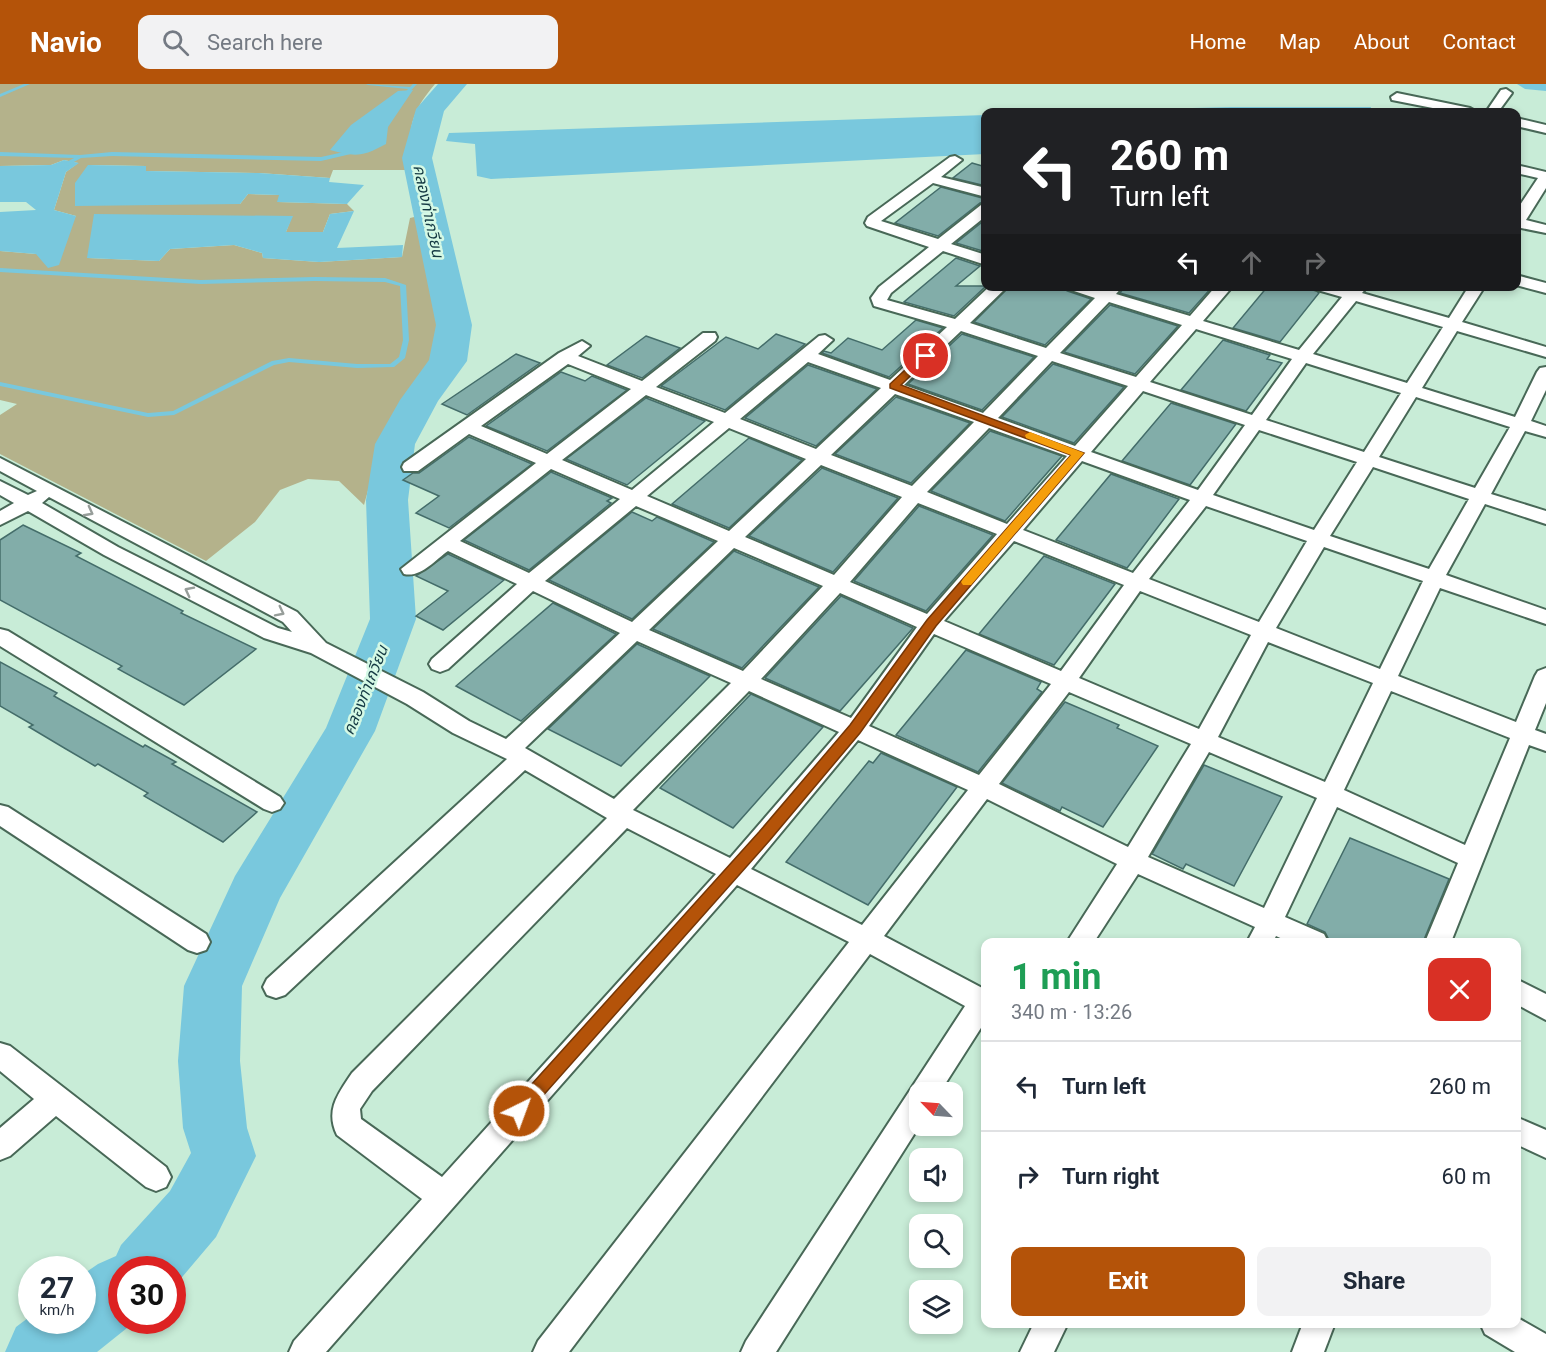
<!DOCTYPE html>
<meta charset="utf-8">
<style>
body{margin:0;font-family:Roboto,"Noto Sans Thai",sans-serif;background:#f2f2f3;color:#1f2937;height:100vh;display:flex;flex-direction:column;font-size:22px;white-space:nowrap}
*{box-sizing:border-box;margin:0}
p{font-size:20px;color:#747a83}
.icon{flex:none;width:33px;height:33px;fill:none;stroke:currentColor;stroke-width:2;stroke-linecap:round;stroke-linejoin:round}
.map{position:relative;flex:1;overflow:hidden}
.side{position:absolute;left:981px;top:854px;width:540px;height:390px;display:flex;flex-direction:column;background:#fff;border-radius:12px;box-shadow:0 3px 9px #0003}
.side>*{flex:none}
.banner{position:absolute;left:981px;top:24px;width:540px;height:183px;border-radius:12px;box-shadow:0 3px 9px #0003;background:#202124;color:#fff;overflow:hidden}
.needle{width:39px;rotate:295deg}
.controls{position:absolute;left:909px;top:998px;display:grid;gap:12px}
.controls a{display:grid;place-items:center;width:54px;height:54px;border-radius:12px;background:#fff;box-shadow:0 3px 9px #0003;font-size:30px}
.speed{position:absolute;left:18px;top:1172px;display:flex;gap:12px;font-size:30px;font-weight:700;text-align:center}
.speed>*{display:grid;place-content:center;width:78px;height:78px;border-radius:50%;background:#fff;box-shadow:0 3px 9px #0003;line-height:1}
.speed small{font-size:15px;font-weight:400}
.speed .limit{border:9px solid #d22;background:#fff;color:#111}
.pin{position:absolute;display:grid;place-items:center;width:51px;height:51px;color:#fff;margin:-26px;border:3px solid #fff;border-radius:50%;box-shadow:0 2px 6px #0007}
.me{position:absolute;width:66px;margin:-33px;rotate:42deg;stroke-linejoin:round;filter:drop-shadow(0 0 4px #0008)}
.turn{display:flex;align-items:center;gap:21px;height:126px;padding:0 30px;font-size:27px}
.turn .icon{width:78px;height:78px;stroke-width:2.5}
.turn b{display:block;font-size:42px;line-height:51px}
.lanes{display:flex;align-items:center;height:57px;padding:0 30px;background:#0003;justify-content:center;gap:30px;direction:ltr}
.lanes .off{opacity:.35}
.round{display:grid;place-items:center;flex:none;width:63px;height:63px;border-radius:12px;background:#f2f2f3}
.headline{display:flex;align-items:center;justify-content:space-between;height:102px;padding:0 30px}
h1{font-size:36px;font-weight:700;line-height:45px;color:#1e9e55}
.primary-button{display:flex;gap:12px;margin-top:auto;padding:12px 30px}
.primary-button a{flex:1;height:69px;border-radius:12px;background:#b45309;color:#fff;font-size:24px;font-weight:700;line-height:69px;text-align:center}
.primary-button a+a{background:#f2f2f3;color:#1f2937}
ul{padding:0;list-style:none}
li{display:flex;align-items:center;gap:18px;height:90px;padding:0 30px;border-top:2px solid #e0e1e3}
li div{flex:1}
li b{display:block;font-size:22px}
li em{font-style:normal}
header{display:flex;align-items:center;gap:36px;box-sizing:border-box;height:84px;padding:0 30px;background:#b45309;color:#fff}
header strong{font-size:28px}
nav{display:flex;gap:33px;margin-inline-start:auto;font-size:21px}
.search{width:420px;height:54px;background:#f2f2f3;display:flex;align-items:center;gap:15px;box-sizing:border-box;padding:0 21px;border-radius:12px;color:#747a83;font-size:22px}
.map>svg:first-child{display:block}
.green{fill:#b4b28b}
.water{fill:#79c8dd}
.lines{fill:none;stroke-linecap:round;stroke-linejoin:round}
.stream{fill:#79c8dd;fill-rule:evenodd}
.canal{fill:#79c8dd;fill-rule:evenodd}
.river{fill:#79c8dd;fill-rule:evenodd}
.building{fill:#82ada9;stroke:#446d6a;stroke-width:1.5}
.minor-casing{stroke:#486857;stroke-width:4}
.minor{fill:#fff;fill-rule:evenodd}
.oneway{stroke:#979e9a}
.route{fill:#b45309;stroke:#753606;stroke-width:1.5}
.slow{fill:#f59e0b}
.labels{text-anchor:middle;stroke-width:5;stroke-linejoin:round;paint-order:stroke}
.water-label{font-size:16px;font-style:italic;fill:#143943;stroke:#d5f9e5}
</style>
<header>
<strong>Navio</strong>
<div class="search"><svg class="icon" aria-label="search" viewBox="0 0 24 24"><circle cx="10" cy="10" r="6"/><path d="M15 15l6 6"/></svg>Search here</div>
<nav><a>Home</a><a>Map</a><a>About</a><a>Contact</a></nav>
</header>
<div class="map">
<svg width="1546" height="1268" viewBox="0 0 1546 1268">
<rect width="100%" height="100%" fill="#c8ecd7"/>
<path class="green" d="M0 0H435C408 32 409 45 411 86H333L330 94 259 89 146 87V82L89 81 240 120 248 110 280 111 278 118 347 120 354 127 330 130 323 148H286L292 132 88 174 159 177 170 165 234 161 262 169 263 174 319 178 402 173 410 134 427 130 433 181 427 189 442 260 433 286 383 352 364 421 339 397 308 395 280 406 255 438 206 477 0 370V331L17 320 0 316V167L36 170 76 132 54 126 66 88 78 79 64 76 51 81 0 82Z"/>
<g class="water">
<path d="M413 6 388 43 386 60C362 73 356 73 330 66L351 41 398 7Z"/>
<polygon points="1231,23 1371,23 1370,28 1038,28"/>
<polygon points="986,31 985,70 491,95 477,92 475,60 446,57 449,49"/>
<polygon points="64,76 79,79 66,88 54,126 76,132 59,181 48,184 36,170 0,167 0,128 36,126 26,118 0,118 0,82 51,81"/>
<polygon points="88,81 146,82 146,87 259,89 330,94 329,98 364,101 347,120 277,118 279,111 248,110 240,120 75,122 75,99"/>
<polygon points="354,127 337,164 403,161 402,173 319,178 263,174 262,169 234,161 170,165 159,177 87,174 94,130 293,132 286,148 323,148 330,130"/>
</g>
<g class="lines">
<g class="stream">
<polygon points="24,0 30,0 0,13 0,10"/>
<polygon points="366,0 410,3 413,0 417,0 403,15 401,14 408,5 368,1"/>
<polygon points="353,66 355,67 355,69 321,77 112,72 81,74 63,84 61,83 61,81 74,74 0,72 0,68 80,71 112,68 321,73"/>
<polygon points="0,184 201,196 315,193 385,194 406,201 409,256 405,274 394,283 357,284 289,278 274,281 174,331 148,333 0,302 0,298 148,329 173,327 272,277 289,274 357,280 390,280 399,273 403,256 400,202 385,198 315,197 201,200 0,188"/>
</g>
<polygon class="canal" points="1517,0 1546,0 1546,7 1525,5"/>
<polygon class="river" points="438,0 467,0 444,27 432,74 472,241 467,277 438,317 415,360 408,416 416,535 375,647 280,814 242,902 240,977 247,1044 256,1072 216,1153 172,1205 172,1185 122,1185 122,1236 137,1236 97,1268 5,1268 16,1243 32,1231 32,1236 82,1236 82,1191 98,1180 116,1172 121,1161 170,1107 191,1069 183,1044 178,977 184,902 235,792 326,644 370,535 366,416 375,360 400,316 429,276 436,241 402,74 416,25"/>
</g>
<g class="building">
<polygon points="972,79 986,83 986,102 953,94"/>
<polygon points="941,103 986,115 986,118 980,119 938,152 895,139"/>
<polygon points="986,135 986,168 956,159"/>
<polygon points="956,174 980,182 956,202 986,202 954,232 904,218"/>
<polygon points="1010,202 1064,202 1067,207 1091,215 1045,261 974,238"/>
<polygon points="1125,202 1213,202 1189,229 1120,209"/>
<polygon points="1268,202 1310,202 1319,209 1280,258 1233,244"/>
<polygon points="1110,221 1178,242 1135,290 1064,268"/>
<polygon points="916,236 943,244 889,293 822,269 824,267 831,269 848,254 882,266"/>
<polygon points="776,250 805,260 725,326 661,302 726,253 758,265"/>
<polygon points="962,250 1034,273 982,326 908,300"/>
<polygon points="646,252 680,264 642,294 607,281"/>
<polygon points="1223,256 1270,271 1267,275 1282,279 1246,327 1181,306"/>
<polygon points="516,270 540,279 467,331 442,320"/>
<polygon points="1053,280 1124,303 1074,359 1002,333"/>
<polygon points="808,281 877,305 816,362 745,334"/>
<polygon points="561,288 585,297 592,292 627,306 547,367 486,342"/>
<polygon points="896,313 970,339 911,399 835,370"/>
<polygon points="646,314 705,337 627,401 566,375"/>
<polygon points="1171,319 1236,340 1190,401 1122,377"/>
<polygon points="990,347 1062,372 1005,437 931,407"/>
<polygon points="469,353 532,380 449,444 416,429 439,412 403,396 413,389 419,389"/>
<polygon points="749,354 802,376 729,444 672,420"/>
<polygon points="822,384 898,414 833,488 749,452"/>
<polygon points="551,388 612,414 607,417 611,419 529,486 464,456"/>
<polygon points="1111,390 1179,415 1127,484 1056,456"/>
<polygon points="919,422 993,451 926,527 854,497"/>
<polygon points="632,428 652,437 657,433 714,458 632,535 549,496"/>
<polygon points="23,441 81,469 76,472 183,527 181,529 256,565 184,621 118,585 122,582 0,516 0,456"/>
<polygon points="734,467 819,503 742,584 653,545"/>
<polygon points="448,470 504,496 443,546 416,532 448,507 416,492"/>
<polygon points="1044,472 1115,500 1054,581 979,550"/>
<polygon points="841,512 913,544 840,627 765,594"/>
<polygon points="553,519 616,550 521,637 456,602"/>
<polygon points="637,560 710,592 621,682 548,645"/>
<polygon points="966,566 1041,598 1037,605 1042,608 978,688 896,651"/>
<polygon points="0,578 57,609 54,612 143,663 145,661 176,678 172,680 257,728 223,758 144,712 148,709 98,680 95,682 66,665 29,643 33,641 0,622"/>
<polygon points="751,610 823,643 733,744 660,704"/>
<polygon points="1065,618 1119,641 1117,644 1158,662 1103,743 1062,723 1060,727 1002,699"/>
<polygon points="881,669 957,703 868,821 786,778 869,677 873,679"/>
<polygon points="1204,681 1282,713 1234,802 1186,780 1183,785 1152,770"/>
<polygon points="1350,754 1449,795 1423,858 1330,858 1325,848 1307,840"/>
</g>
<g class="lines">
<defs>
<g id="minor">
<polygon points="1506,5 1512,9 1498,28 1486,28 1501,6"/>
<polygon points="1397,9 1470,24 1477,28 1453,28 1392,16 1391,13"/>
<polygon points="1516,34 1546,41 1546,49 1516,42"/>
<path d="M955 72 962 76 941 93 986 104V113L933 99 881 137 938 155 981 121 986 120V132L951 160 986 171V181L943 167 891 209 887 216 955 235 990 202H1008L970 239 1046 264 1095 214 1068 205 1066 202H1092L1103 206 1106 202H1123L1116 210 1190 232 1216 202H1233L1203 237 1299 266 1342 213 1314 205 1312 202H1339L1349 205 1351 202H1368L1362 209 1449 234 1469 202H1485L1462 238 1546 263V273L1457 247 1422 304 1515 333 1537 288 1540 284 1546 283V306L1531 337 1546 342V353L1525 347 1491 410 1546 427V440L1485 420 1446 491 1546 526V540L1440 504 1398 592 1516 638 1535 592 1538 587 1546 584V619L1535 646 1546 650V667L1529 661 1451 858H1425L1458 779 1337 723 1285 833 1324 850 1328 858H1289L1276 852 1273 858H1247L1255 843 1138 790 1094 858H1067L1117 780 987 715 884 852 986 906V936L940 1008H920V1041L776 1268H741L746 1257 965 922 870 870 569 1268H533L538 1257 849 858 737 801 326 1268H289L294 1257 422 1115 337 1051C325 1026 338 1010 352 989L607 734 525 686 285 911 276 914 267 911 263 903 267 895 507 675 453 649 407 620 311 569 264 554 104 471 28 427 0 441V427L14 419 0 411V397L28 411 37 407 0 387V374L297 528 326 559 423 608 469 637 506 655 620 549 533 507 448 585 440 588 432 585 429 580 432 575 517 500 448 467C435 476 421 494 404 490L401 485 536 379 469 350 418 387H404L402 383 404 379 559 269 582 257 590 262 578 272 642 297 703 249H715L717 253 715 257 656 303 725 329 819 252 825 251 833 256 818 270 890 296 947 243 874 222 871 214 879 203 929 163 867 142 865 139 868 133 950 73ZM1356 217 1443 243 1407 299 1313 270ZM1109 218 1182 241 1136 293 1060 269ZM1196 245 1292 275 1252 331 1150 298ZM961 247 1038 272 983 329 904 301ZM1052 277 1128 302 1075 362 998 334ZM808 278 881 304 816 365 740 335ZM1306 279 1401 309 1364 368 1266 336ZM568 280 631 305 547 370 481 342ZM1143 307 1245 341 1198 406 1091 368ZM895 310 974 338 912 402 831 371ZM646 311 714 338 632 406 562 376ZM1416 313 1510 343 1475 404 1379 373ZM729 344 806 375 729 447 647 412ZM989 344 1067 372 1007 440 927 408ZM1259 346 1357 378 1314 446 1213 411ZM1082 377 1190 416 1133 489 1023 446ZM821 381 902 413 834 491 745 453ZM1373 383 1469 415 1429 485 1330 452ZM551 385 620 415 529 489 460 457ZM49 413 283 538 292 548 278 544 118 463 42 419ZM918 419 997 450 927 530 850 498ZM636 422 718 457 632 538 545 497ZM1206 422 1307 457 1259 538 1149 495ZM1014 457 1124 501 1061 587 944 537ZM1324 463 1423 497 1380 585 1276 544ZM734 464 823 502 743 587 649 546ZM1140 507 1251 551 1199 645 1079 594ZM840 509 917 543 851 634 761 595ZM934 550 1051 600 979 691 869 642ZM637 557 731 599 614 715 525 664ZM1268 558 1373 599 1325 698 1218 653ZM749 607 839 648 730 774 633 726ZM1391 607 1510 654 1465 761 1344 706ZM1069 608 1191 660 1128 763 999 700ZM858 656 968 706 862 841 751 785ZM1209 668 1317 714 1264 824 1148 773ZM627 744 716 790 442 1093 361 1035 360 1025 372 1007Z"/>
<polygon points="1516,81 1546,88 1546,104 1526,136 1546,141 1546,149 1516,143 1516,127 1538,94 1516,89"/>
<polygon points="1516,191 1546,199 1546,209 1516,201"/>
<polygon points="0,545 8,547 280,713 284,719 280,725 272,728 264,725 0,562"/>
<polygon points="0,721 8,723 206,850 210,858 206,866 197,869 188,866 0,742"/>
<polygon points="1516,895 1546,910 1546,936 1516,920"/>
<polygon points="0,959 10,962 166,1083 171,1093 166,1103 156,1107 146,1103 56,1032 10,1072 0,1076 0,1044 34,1015 0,987"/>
<polygon points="1516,1033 1546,1046 1546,1074 1516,1060"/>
<polygon points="1516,1233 1546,1250 1546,1268 1515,1268 1485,1250 1480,1239 1516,1239"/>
<polygon points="1034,1239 1068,1239 1054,1268 1020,1268"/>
<polygon points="1303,1239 1335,1239 1324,1268 1292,1268"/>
</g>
</defs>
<use href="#minor" class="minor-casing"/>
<use href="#minor" class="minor"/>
</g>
<defs><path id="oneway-chevron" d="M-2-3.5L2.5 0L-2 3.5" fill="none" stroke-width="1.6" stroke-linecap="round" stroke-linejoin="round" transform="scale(1.5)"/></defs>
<g class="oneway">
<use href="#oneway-chevron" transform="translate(89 428) rotate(28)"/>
<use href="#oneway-chevron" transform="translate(189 507) rotate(-153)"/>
<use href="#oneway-chevron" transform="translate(280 528) rotate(27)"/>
</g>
<polygon class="route" points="923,269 931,272 901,301 1084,369 936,542 860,649 770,756 525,1032 519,1035 513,1032 511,1027 513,1021 759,748 850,641 927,536 1071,371 890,304 890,300"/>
<polygon class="slow" points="1030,348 1084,369 971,501 963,501 961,498 963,495 1071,371 1026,354 1025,351"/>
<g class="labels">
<g class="water-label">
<text transform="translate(429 127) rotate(78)" y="6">คลองท่าเกวียน</text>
<text transform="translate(365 606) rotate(-68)" y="6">คลองท่าเกวียน</text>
</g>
</g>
</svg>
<div class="controls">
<a><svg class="needle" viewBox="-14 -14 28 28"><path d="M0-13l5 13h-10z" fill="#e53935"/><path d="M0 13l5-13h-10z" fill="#747a83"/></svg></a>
<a><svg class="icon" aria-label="sound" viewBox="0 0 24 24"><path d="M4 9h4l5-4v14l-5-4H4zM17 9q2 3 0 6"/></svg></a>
<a><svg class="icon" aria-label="search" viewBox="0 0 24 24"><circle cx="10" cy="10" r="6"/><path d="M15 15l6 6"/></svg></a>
<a><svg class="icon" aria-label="layers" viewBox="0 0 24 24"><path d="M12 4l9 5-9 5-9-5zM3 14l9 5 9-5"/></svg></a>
</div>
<div class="speed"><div>27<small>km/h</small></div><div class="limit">30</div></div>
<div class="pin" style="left:926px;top:272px;background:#d93025"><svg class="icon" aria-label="arrive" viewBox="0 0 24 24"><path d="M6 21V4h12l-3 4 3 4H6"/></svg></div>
<svg class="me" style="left:519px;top:1027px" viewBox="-20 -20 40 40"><circle r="17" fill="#b45309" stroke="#fff" stroke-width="3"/><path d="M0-11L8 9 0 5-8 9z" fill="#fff"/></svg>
<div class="banner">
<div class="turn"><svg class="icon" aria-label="left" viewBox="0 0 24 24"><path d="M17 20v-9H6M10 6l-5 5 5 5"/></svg><div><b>260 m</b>Turn left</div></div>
<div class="lanes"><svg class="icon" aria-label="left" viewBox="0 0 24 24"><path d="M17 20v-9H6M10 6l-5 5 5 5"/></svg><svg class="icon off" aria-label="ahead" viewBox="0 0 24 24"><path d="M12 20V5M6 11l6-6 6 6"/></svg><svg class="icon off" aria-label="right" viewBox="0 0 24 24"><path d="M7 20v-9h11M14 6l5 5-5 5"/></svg></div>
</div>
<section class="side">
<div class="headline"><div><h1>1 min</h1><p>340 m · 13:26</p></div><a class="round" style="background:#d93025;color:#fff"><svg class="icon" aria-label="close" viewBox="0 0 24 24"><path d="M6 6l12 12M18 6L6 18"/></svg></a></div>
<ul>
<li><svg class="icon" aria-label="left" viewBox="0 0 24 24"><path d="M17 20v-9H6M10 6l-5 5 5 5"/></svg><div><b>Turn left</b></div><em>260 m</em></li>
<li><svg class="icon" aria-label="right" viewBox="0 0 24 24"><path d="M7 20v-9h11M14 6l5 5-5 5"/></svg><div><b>Turn right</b></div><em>60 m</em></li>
</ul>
<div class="primary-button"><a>Exit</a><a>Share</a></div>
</section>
</div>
